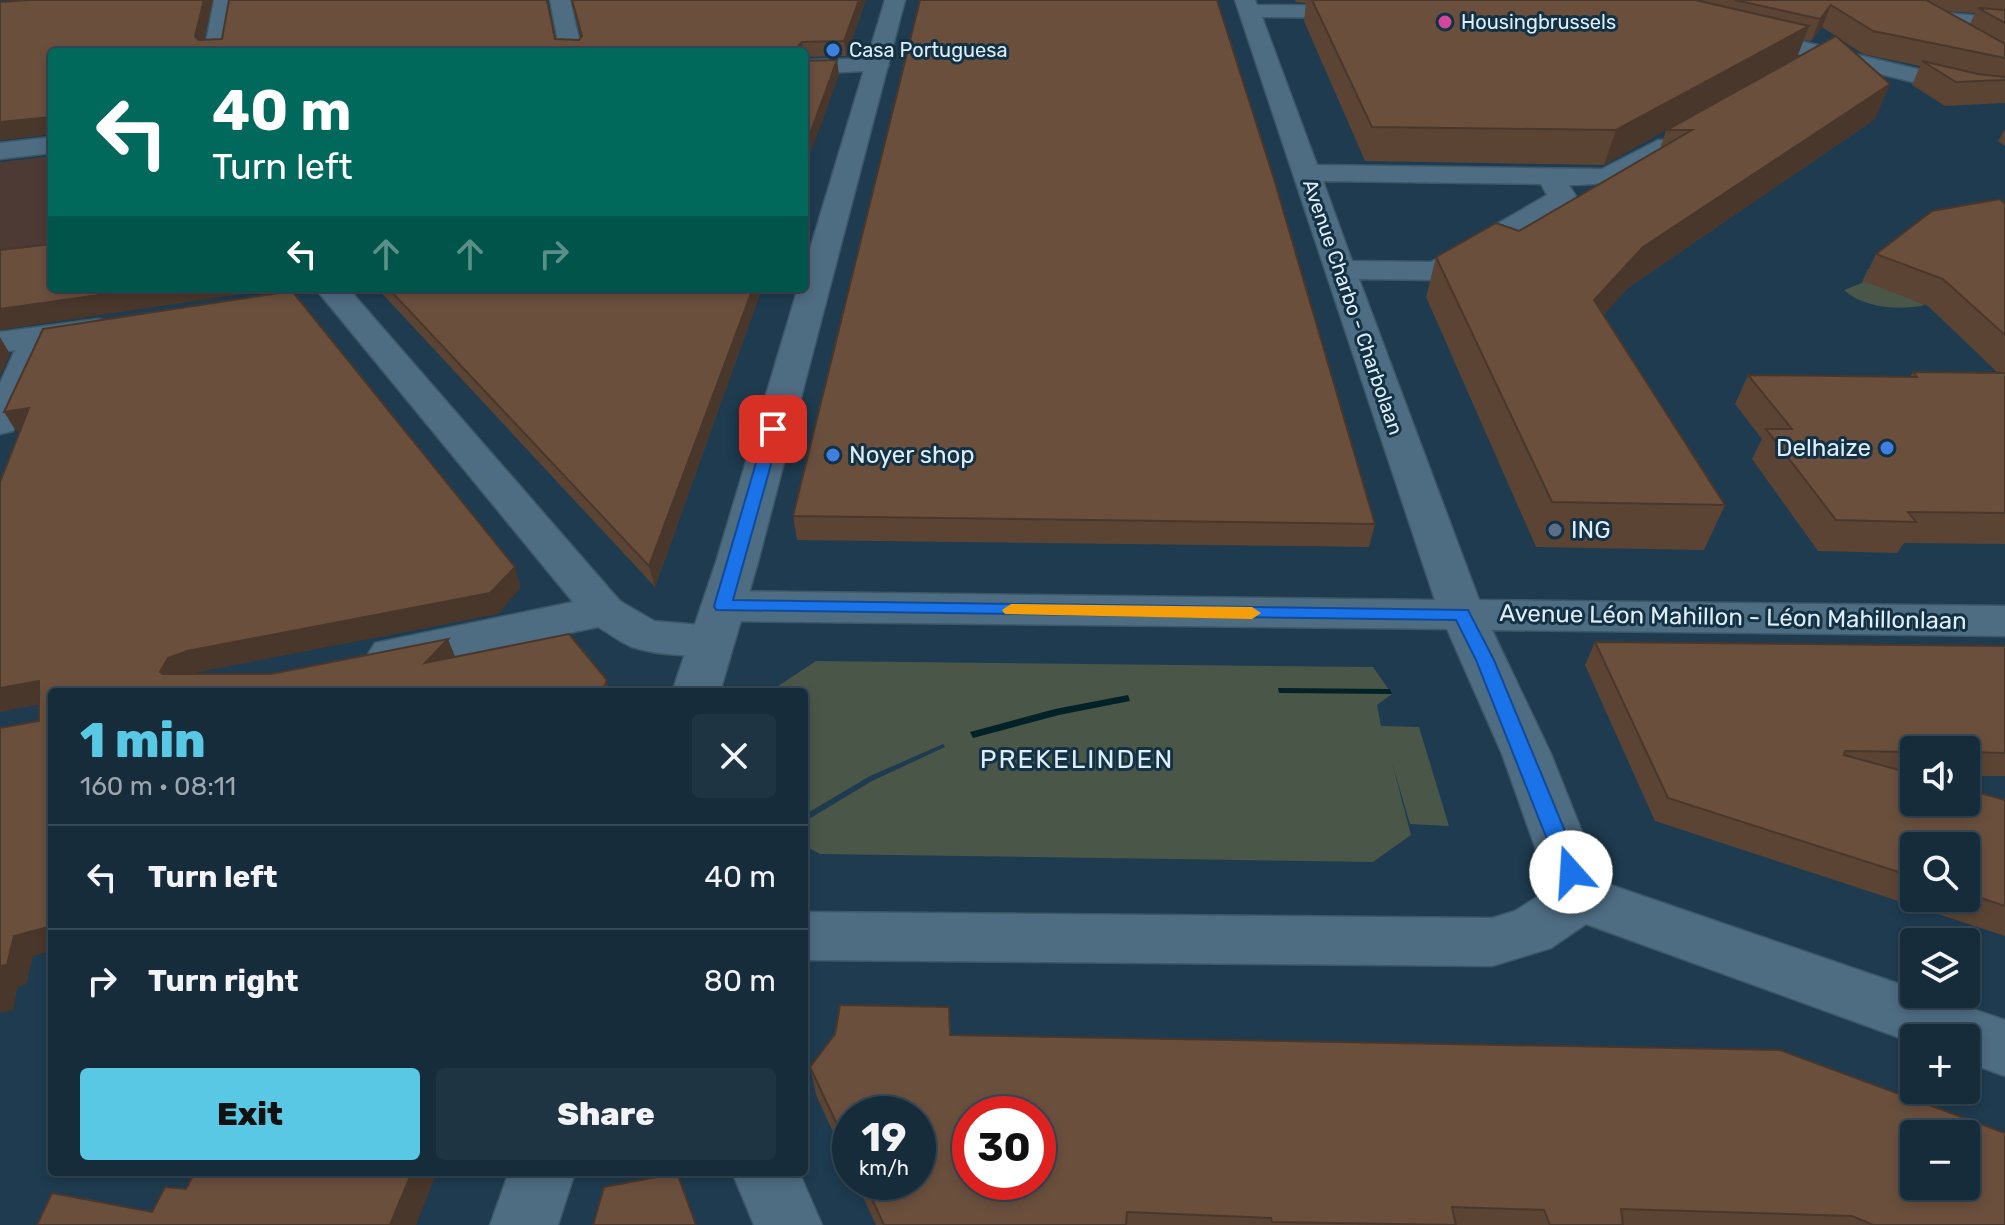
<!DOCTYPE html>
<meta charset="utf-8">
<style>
body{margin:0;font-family:Rubik,sans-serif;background:#1f3442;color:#f1f3f6;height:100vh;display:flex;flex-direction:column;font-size:30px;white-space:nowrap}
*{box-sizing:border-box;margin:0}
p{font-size:26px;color:#9ea7af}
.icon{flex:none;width:44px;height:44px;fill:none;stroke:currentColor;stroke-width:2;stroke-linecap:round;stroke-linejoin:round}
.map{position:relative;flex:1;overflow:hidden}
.panel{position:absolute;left:48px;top:688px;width:760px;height:488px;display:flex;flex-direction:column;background:#162c3b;border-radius:8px;box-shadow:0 4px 12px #0003,0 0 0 2px #354855}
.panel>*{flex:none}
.guide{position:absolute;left:48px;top:48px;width:760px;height:244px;border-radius:8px;box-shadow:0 4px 12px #0003,0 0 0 2px #354855;background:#00695c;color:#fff;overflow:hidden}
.controls{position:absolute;left:1900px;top:736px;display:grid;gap:16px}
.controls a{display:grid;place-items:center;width:80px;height:80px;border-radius:8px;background:#162c3b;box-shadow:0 4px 12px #0003,0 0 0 2px #354855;font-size:40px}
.speed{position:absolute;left:832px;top:1096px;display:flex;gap:16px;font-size:40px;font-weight:700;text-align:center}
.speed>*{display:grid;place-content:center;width:104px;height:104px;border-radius:50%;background:#162c3b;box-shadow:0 4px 12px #0003,0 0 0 2px #354855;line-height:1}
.speed small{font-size:20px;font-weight:400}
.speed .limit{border:12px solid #d22;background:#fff;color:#111}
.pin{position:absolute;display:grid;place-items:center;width:68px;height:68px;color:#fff;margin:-34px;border-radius:16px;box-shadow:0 4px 12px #0006}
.me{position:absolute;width:88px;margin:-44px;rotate:341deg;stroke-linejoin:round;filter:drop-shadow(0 0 6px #0008)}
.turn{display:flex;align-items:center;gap:28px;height:168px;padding:0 32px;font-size:36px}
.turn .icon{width:104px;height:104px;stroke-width:2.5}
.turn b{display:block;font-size:56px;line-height:68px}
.lanes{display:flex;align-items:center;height:76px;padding:0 32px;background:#0003;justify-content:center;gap:40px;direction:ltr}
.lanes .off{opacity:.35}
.round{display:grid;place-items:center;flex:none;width:84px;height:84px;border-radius:8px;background:#1f3442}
.summary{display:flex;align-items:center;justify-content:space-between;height:136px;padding:0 32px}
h1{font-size:48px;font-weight:800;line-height:60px;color:#59c8e4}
.button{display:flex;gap:16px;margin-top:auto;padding:16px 32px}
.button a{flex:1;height:92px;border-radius:8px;background:#59c8e4;color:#111;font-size:32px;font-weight:800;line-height:92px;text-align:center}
.button a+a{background:#1f3442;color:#f1f3f6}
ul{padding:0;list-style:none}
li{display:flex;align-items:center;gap:24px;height:104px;padding:0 32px;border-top:2px solid #354855}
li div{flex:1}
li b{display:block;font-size:30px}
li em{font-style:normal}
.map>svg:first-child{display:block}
.education{fill:#4e3a34}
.green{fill:#4a5748}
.water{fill:#032227}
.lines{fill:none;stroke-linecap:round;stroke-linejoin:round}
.minor-casing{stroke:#3c5767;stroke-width:3}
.tertiary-casing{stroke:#3c5767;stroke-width:3}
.minor{fill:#4e6c82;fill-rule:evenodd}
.tertiary{fill:#4e6c82;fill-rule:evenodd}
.wall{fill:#5b4434;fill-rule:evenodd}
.shaded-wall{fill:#4a372b}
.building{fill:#6a4f3d;stroke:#4a372b;stroke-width:2;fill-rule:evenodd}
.route{fill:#1a73e8;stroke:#114b97;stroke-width:2}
.slow{fill:#f59e0b}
.hotel-dot{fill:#d1479c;stroke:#143144;stroke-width:3}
.shop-dot{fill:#3f7fe0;stroke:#143144;stroke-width:3}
.service-dot{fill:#5c6f8a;stroke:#143144;stroke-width:3}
.labels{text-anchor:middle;stroke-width:6;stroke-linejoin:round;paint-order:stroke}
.far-poi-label{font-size:20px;fill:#ddeefa;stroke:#143144;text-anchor:start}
.far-street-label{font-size:20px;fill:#ddeefa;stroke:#143144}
.poi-label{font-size:24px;fill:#ddeefa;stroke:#143144;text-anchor:start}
.street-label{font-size:24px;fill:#ddeefa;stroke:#143144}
.neighbourhood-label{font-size:26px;letter-spacing:2px;fill:#ddeefa;stroke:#143144}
</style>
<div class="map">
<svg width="2005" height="1225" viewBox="0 0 2005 1225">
<rect width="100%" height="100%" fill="#1e3b4f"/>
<polygon class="education" points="52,156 52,288 0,324 0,162"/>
<g class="green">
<path d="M1868 269 1880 270 1882 286 1925 305C1900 311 1863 308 1844 290L1862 283Z"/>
<polygon points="816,661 1373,667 1392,694 1377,705 1381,726 1419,727 1449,826 1410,824 1392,763 1411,835 1373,862 820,854 804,845 804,822 872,781 945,747 943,744 870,776 804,815 804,692 769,692"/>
</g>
<g class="water">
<polygon points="1278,688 1390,689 1392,694 1279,693"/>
<polygon points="1128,695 1130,701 1059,715 973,738 970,732 1055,709"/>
</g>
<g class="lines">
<defs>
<g id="minor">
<polygon points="214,0 234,0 226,52 204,52"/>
<polygon points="550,0 570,0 582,52 560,52"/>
<path d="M1235 0H1255L1257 5 1363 6 1373 12 1363 18 1262 17 1317 165 1602 169 1658 140H1676L1680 146 1676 152C1633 177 1620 185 1569 185L1577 198 1573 204 1448 278 1437 280 1359 279 1479 600 2005 606V636L1492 630 1551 754 1602 882 1914 989V994H1929L2005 1020V1076L1966 1062V1038H1914V1043L1586 924 1551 948 1492 966 804 960V912L1492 918 1515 911 1550 889 1502 754 1447 629 723 621 708 616 701 606 708 596 723 591 1435 600ZM1323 181 1541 184 1547 195 1431 262 1352 261Z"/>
<polygon points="1923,11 2005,18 2005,30 1916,21 1912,17"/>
<polygon points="1742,27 1967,81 2005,85 2005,99 1967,95 1734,39 1731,34"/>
<polygon points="878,58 886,60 889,65 886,70 804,74 804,60"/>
<polygon points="52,137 52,153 0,159 0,143"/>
<path d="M315 288H348L620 601 654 621 712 626 728 630 735 641 728 652C704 659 656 655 632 647 620 642 609 633 598 627L391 670 375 665 368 654 375 643 573 602Z"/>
<polygon points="98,319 110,322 115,329 110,336 51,345 18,423 13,431 0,434 0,383 15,350 0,352 0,332"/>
<polygon points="732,1172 799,1172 822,1225 754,1225"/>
</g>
<g id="tertiary">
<polygon points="885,0 905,0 758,562 720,692 672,692 716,562 798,288 804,288 804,269"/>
<polygon points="509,1172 575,1172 558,1225 490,1225"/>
</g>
</defs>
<use href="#minor" class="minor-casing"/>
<use href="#tertiary" class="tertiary-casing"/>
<use href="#minor" class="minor"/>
<use href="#tertiary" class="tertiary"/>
</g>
<g class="wall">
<polygon points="213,0 204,40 222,39 547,1 555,39 579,40 581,37 571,0 866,0 846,56 804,57 804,52 52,52 52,134 0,140 0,2"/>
<path d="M1295 0H1695L1705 2 1702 0H2005V103L1945 106 1912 85 1920 66 1863 54 1822 27 1811 41 1804 40 1797 57 1690 117 1875 119 1629 287 1603 315 1725 505 1704 550 1536 547 1426 297 1436 257 1519 231 1660 149 1666 130 1604 165 1365 161 1304 21 1306 3 1296 2ZM1946 11 1957 12 1975 13 1970 24Z"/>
<polygon points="2005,129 2005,146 1998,141"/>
<polygon points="2005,204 2005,544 1904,543 1897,553 1818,551 1752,459 1762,439 1735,404 1748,375 1910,377 1913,372 1998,373 1928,306 1863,281 1876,254"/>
<polygon points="377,288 762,288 655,587"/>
<polygon points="793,516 1375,524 1369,547 797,540"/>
<path d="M1595 642 2005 646V776H1966V750H1914V802L2005 800V936L1655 821 1585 665ZM1914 846H1966V898H1914Z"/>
<polygon points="835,1034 951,1035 2005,1225 876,1225 856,1182 918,1182 850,1114 850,1169 816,1095 810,1067"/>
</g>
<g class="shaded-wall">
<polygon points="204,0 213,0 201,51 195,36"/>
<polygon points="859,0 866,0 846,56 844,41"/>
<polygon points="1831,5 1822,27 1811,41 1820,19"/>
<polygon points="1809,26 1797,57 1604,165 1616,130"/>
<polygon points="802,42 803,52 800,52 799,45"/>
<polygon points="837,60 839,75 804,171 804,150"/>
<polygon points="1890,84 1875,119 1629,287 1580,341 1594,300 1643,247"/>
<polygon points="52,117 52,134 0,140 0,122"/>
<polygon points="148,288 283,288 0,330 0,309"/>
<polygon points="753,288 762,288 655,587 649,566"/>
<polygon points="0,337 10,354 0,376"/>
<polygon points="29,408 41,427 16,431 4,412"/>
<polygon points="515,567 521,587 498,614 199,672 180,678 173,692 160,672 168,658 187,651"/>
<polygon points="448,639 456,659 425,663"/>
<polygon points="607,680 610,692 602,692"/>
<polygon points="39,681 52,702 0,712 0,688"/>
<polygon points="52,926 52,951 33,956 26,985 18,986 13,1010 0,1013 0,966 14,936"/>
<polygon points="412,1172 437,1172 416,1225 390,1225"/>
</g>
<g class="building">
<polygon points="29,0 204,0 195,36 198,40 222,39 229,0 547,0 555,39 579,40 582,36 572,0 859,0 844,41 802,42 799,45 800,52 52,52 52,117 0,122 0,2"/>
<polygon points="920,0 1217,0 1274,179 1375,524 793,516"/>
<polygon points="1312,0 1695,0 1809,26 1616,130 1372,127"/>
<polygon points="1735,0 1926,0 2005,44 2005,58 1873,31 1831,5 1820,19"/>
<polygon points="1978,8 2005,10 2005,23"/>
<polygon points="1836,36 1890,84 1643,247 1594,300 1725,505 1552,502 1436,257 1496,223 1519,231 1692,130 1667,130"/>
<polygon points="837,60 804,150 804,61"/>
<polygon points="1922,61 1978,74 2005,77 2005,80 1956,82"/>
<polygon points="2000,199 2005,204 2005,335 1943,279 1876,254 1932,211"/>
<polygon points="52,244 52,288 148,288 0,309 0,250"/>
<polygon points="388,288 753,288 649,566"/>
<polygon points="292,291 515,567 490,593 187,651 168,658 160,672 163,674 271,674 448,639 425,663 569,634 607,680 602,692 52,692 52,926 14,936 7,965 0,966 0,728 39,721 39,681 0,688 0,482 29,408 4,412 43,329"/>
<polygon points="1913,372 2005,373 2005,513 1908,512 1916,522 1836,520 1766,429 1792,429 1748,375 1917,377"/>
<polygon points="1595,642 2005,646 2005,753 1966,752 1966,750 1914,750 1914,752 1845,751 1844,755 1914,774 1914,802 1966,802 1966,789 2005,800 2005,906 1966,893 1966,846 1914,846 1914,877 1668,798"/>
<path d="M840 1005 949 1007 950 1035 1780 1050 2005 1133V1225H1873L1852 1216 1621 1209 1623 1225H1550L1544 1210 1452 1207 1456 1225 1272 1222 1271 1218 1127 1212 1126 1225H884L864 1182H918V1114H850V1152L810 1067 835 1034ZM970 1114H1038V1182H970ZM1914 1134H1966V1186H1914Z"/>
<polygon points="195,1172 412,1172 390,1225 37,1225 52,1193 152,1212 165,1187 186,1189"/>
<polygon points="677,1173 696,1225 593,1225 604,1187"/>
</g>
<polygon class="route" points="773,424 781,429 733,600 1468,610 1494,660 1582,872 1579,878 1571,881 1563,878 1560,872 1476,660 1456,620 716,610 714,606 766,429"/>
<polygon class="slow" points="1011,604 1252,607 1261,613 1252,619 1005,614 1002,610"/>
<circle class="hotel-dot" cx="1445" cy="22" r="8"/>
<g class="shop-dot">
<circle cx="833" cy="50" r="8"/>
<circle cx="1887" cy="448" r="8"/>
<circle cx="833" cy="455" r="8"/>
</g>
<circle class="service-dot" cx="1555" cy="530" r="8"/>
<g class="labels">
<g class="far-poi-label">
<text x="1461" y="29">Housingbrussels</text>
<text x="849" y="57">Casa Portuguesa</text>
</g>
<g class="far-street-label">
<text transform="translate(1353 307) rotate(71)" y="7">Avenue Charbo - Charbolaan</text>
</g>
<g class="poi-label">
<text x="1871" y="456" text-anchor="end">Delhaize</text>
<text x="849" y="463">Noyer shop</text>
<text x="1571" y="538">ING</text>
</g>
<g class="street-label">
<text transform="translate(1733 617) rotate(1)" y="8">Avenue Léon Mahillon - Léon Mahillonlaan</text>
</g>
<g class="neighbourhood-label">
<text x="1077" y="768">PREKELINDEN</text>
</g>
</g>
</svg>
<div class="controls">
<a><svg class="icon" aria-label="sound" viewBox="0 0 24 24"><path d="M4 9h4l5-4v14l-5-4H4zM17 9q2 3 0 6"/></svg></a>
<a><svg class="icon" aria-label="search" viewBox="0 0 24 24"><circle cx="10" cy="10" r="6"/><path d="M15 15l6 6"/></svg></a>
<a><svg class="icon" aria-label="layers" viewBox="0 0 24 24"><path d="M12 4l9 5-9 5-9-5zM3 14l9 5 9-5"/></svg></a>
<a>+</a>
<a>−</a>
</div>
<div class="speed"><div>19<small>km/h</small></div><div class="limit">30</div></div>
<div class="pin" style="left:773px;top:429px;background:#d93025"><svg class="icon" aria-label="arrive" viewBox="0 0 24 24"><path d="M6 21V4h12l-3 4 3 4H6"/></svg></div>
<svg class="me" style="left:1571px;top:872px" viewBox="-20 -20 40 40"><circle r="19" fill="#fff"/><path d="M0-13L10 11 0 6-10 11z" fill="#1a73e8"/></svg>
<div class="guide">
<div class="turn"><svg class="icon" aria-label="left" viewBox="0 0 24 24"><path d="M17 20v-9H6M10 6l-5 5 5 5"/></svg><div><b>40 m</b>Turn left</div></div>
<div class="lanes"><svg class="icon" aria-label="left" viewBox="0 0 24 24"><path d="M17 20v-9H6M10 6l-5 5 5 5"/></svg><svg class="icon off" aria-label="ahead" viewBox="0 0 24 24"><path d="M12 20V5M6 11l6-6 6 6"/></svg><svg class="icon off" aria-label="ahead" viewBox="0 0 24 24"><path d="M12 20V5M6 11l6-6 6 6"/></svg><svg class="icon off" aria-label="right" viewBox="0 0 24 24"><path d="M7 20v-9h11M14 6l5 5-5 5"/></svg></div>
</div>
<section class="panel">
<div class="summary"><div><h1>1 min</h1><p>160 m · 08:11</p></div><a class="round"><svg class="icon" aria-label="close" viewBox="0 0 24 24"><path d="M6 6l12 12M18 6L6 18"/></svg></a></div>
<ul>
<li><svg class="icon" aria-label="left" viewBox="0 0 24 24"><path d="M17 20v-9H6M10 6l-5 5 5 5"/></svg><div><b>Turn left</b></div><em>40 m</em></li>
<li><svg class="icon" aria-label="right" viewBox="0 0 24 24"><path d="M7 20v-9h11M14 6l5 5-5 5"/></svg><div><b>Turn right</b></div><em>80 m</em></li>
</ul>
<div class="button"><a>Exit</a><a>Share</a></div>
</section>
</div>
